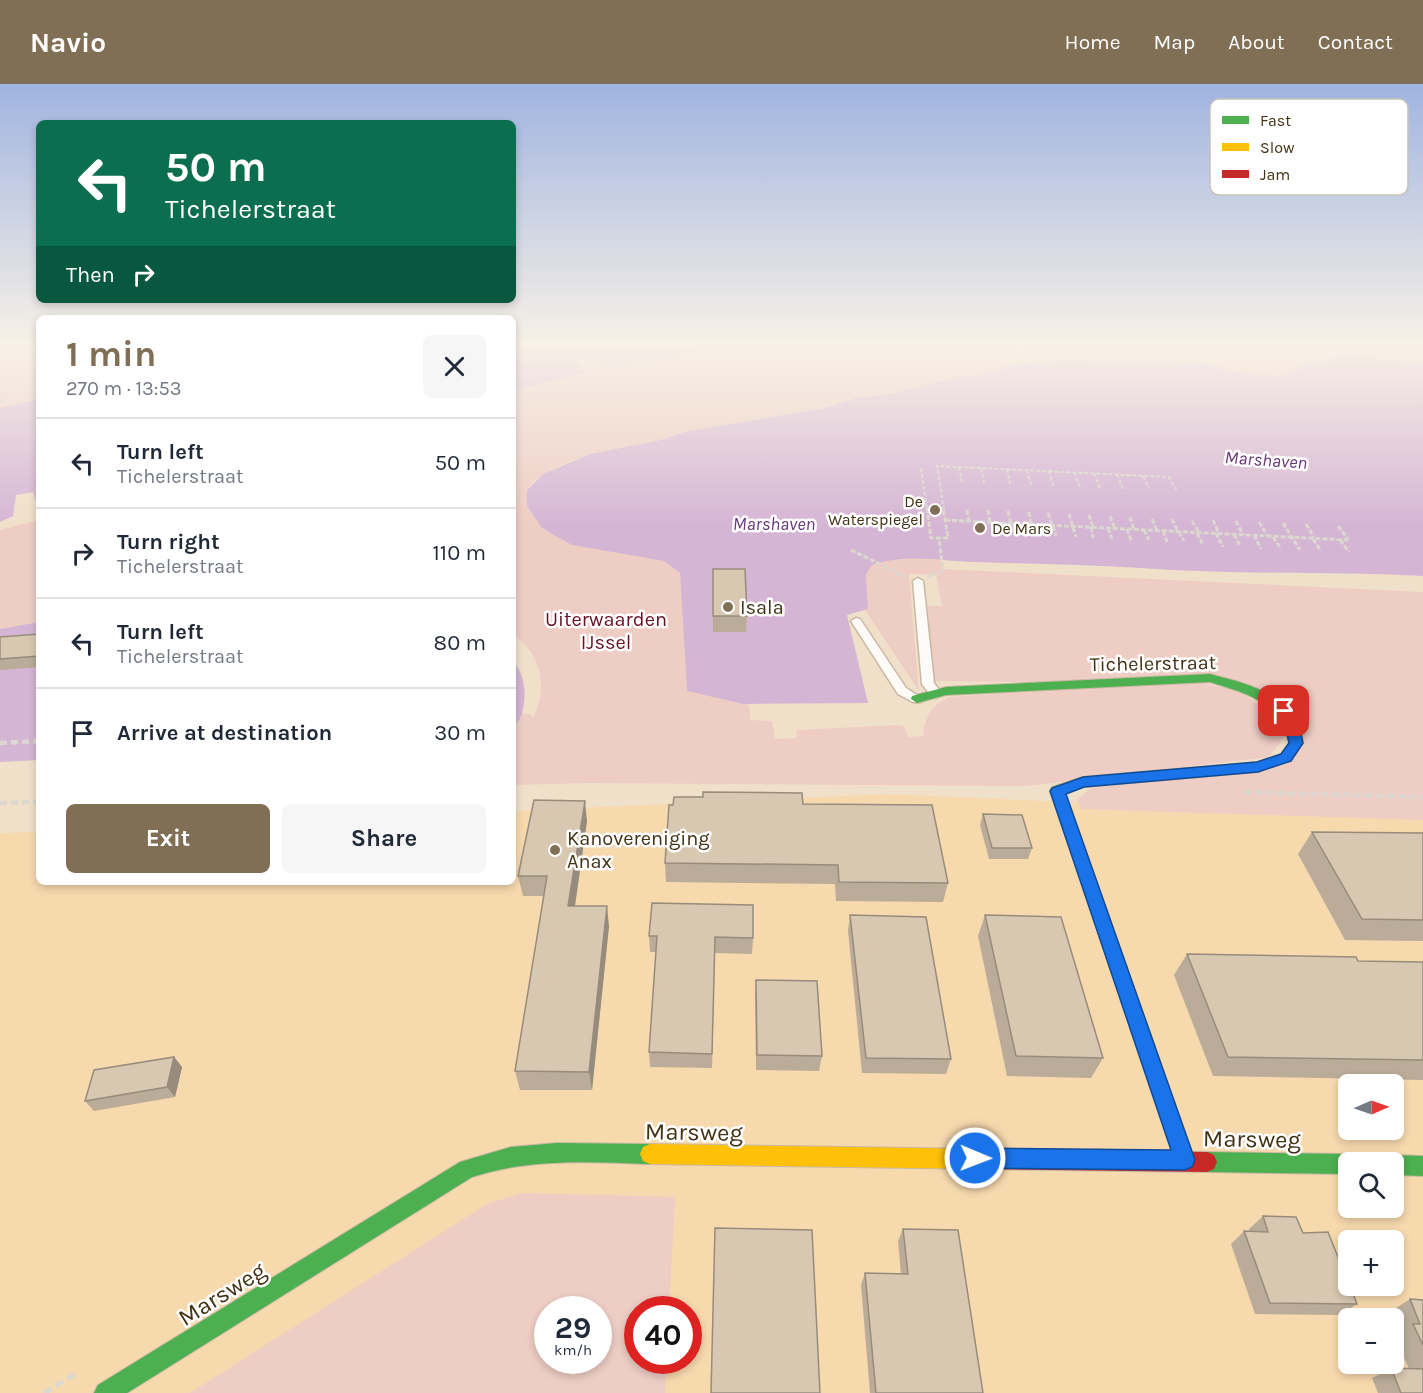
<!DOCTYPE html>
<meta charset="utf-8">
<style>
body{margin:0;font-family:Karla,sans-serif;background:#f6f6f7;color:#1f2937;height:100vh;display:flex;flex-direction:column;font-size:22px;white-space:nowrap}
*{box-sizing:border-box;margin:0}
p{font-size:20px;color:#747a83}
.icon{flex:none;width:33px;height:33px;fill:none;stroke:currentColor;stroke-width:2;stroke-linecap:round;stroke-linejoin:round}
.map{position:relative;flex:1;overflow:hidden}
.panel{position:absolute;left:36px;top:231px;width:480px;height:570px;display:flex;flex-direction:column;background:#fff;border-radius:9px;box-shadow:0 3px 9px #0003}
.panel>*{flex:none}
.guide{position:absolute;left:36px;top:36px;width:480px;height:183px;border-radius:9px;box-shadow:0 3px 9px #0003;background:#0b6e4f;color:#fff;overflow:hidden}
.needle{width:39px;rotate:88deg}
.buttons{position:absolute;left:1338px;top:990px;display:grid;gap:12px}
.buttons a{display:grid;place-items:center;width:66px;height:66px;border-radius:9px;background:#fff;box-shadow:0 3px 9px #0003;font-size:30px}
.speed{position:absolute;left:534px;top:1212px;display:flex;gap:12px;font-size:30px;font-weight:700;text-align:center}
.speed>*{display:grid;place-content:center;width:78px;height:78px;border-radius:50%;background:#fff;box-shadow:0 3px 9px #0003;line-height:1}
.speed small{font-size:15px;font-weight:400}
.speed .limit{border:9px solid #d22;background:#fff;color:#111}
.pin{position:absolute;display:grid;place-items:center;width:51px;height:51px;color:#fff;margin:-26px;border-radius:12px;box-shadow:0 3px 9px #0006}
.me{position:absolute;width:66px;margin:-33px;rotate:91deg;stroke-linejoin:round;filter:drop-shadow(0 0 4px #0008)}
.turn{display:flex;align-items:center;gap:21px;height:126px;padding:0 30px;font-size:27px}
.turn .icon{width:78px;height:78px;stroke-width:2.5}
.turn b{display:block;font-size:42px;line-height:51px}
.then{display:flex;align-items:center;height:57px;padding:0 30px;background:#0003;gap:12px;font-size:22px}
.round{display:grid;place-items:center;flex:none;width:63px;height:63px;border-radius:9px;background:#f6f6f7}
.overview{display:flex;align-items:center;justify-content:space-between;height:102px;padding:0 30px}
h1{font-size:36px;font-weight:700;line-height:45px;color:#806f54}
.button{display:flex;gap:12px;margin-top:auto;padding:12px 30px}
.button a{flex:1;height:69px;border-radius:9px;background:#806f54;color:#fff;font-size:24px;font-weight:700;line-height:69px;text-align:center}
.button a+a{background:#f6f6f7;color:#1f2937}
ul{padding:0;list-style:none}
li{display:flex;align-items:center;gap:18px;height:90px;padding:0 30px;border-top:2px solid #e0e1e3}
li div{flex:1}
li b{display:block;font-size:22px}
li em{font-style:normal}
header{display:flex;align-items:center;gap:36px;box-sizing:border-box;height:84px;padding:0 30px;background:#806f54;color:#fff}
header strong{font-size:28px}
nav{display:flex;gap:33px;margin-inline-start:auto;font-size:21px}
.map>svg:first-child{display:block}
.built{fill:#f7d9ae;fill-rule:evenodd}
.green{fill:#eecdc4;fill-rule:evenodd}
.water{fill:#d5b5d4}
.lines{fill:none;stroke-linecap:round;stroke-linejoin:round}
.lane-casing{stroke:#c8b9a2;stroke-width:3}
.fast-casing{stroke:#c8b9a2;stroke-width:2}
.slow-casing{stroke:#c8b9a2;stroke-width:2}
.jam-casing{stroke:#c8b9a2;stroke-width:2}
.path-far3{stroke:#dcd7cf;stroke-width:2;stroke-dasharray:4 2;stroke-linecap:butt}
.path-far2{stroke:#dcd7cf;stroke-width:3;stroke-dasharray:5 2;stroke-linecap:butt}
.path-far1{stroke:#dcd7cf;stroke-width:4.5;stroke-dasharray:7 4;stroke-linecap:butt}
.path{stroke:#dcd7cf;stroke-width:5;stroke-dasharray:9 4.5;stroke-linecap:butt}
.lane{fill:#fdfaf7;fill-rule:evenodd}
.fast{fill:#4caf50;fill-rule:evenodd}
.slow{fill:#ffc107;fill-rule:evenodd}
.jam{fill:#c62828;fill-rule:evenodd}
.wall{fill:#baac98}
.shaded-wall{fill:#978c7c}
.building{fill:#d8c8b1;stroke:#978c7c;stroke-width:1.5}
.route{fill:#1a73e8;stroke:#114b97;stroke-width:1.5}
.poi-dot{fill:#806f54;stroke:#fff;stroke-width:2}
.labels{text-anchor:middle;stroke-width:5;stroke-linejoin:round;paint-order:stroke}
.far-poi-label{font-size:16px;fill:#443215;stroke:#fff;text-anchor:end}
.far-water-label{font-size:18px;font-style:italic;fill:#67367a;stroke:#fff}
.poi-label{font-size:20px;fill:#443215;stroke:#fff;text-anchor:start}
.park-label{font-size:20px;fill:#671021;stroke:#fff}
.street-label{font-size:20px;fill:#443215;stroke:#fff}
.near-street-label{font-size:24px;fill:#443215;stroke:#fff}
.key{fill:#fff;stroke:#c7c2b9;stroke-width:1.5}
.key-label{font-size:16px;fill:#443215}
</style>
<header>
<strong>Navio</strong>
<nav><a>Home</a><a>Map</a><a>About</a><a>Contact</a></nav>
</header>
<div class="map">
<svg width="1423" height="1309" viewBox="0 0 1423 1309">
<rect width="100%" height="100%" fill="#f0e0ca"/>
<path class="built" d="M887 710 1423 734V1309H0V749L39 748V798H513V727ZM1348 1000H1394V1046H1348ZM1348 1078H1394V1124H1348ZM1348 1156H1394V1202H1348ZM548 1226H598V1276H548ZM638 1226H688V1276H638ZM1348 1234H1394V1280H1348Z"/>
<g class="green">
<polygon points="0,259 39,259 39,324 0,331"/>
<path d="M709 259H1423V279L1341 271 1323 277H1311L1284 292 1247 290 1194 278 1058 276 1010 282 977 292 956 293 890 310 856 314 823 324 688 347 661 356 589 370 552 385 532 398 527 406V422L541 443 555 452 572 461 665 477 680 489 687 607 749 621 750 636 772 637 775 655 797 654 796 646 900 641 905 643 908 653 923 652C925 632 931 622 949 613L1180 597 1241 606 1287 649 1269 673 1026 702 588 699 513 701V646L519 639 521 629 530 630 533 634C548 604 542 570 513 551V306L575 281V278L579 276C587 276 593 280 602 281 638 282 677 274 709 259Z"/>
<polygon points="39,436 39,538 0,545 0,446"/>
<polygon points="911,472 941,476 943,485 1423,508 1423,736 1081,725 1077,716 1091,704 1297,674 1253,601 932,597 925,522 942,522 936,491 909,490 919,607 865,526 868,525 866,490 871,481"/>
<path d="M522 1109 675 1113 669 1225 638 1226V1276L667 1277 665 1309H190L487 1120ZM548 1226H598V1276H548Z"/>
</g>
<g class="water">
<path d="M513 259H709L710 262C680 274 640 280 607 281 597 281 589 276 579 277L575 278 576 280 585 287 584 289 513 307Z"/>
<path d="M1341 271 1423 279V492C1329 487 1234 491 1140 484 1085 480 1030 480 975 478 937 477 910 469 872 481L866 490 868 525 847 531 868 619 743 620 687 607 680 489 664 477 572 461 555 452 541 443 527 422V406L543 390 590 370 661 356 688 347 824 324 856 314 890 310 956 293 977 292 1010 282 1058 276 1195 278 1247 290 1284 292 1311 277H1323Z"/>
<polygon points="39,315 39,427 33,408 16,411 13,432 0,438 0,324"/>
<polygon points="39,538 39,676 0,678 0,545"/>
<path d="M513 577C529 595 528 628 513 646Z"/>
</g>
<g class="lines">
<defs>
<g id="lane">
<polygon points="918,494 923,497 934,599 942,610 936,614 932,613 922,600 913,497"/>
<polygon points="856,534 860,535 906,604 923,615 921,618 913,618 898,610 851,537"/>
</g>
<g id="fast">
<path d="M1210 590C1255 602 1289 609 1303 659L1291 676 1258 688 1084 703 1065 710 1106 824 1104 829 1098 831 1092 829 1090 824 1050 707 1052 703 1083 693 1257 678 1281 670 1289 659C1278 616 1247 610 1210 598L946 611 917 619 911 615 912 612 946 603Z"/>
<polygon points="1152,973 1158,976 1161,982 1195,1076 1192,1083 1185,1086 1178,1083 1175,1076 1143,982 1146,976"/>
<path d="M557 1059 650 1060 657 1063 660 1070 657 1077 650 1080C590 1078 530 1074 472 1093L127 1309H94L98 1301 460 1078 511 1063Z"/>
<polygon points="1207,1068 1348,1070 1355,1073 1357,1078 1348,1078 1348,1090 1207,1088 1200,1085 1197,1078 1200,1071"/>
<polygon points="1394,1071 1423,1072 1423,1092 1394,1091 1394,1078 1385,1078 1387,1074"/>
</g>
<polygon id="slow" points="650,1060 983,1065 990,1068 993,1075 990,1082 983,1085 650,1080 643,1077 640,1070 643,1063"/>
<g id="jam">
<polygon points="1098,817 1104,819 1106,824 1161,982 1158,988 1152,991 1146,988 1143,982 1090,824 1092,819"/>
<polygon points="983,1065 1207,1068 1214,1071 1217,1078 1214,1085 1207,1088 983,1085 976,1082 973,1075 976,1068"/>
</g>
</defs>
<use href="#lane" class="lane-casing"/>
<use href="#fast" class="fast-casing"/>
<use href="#slow" class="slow-casing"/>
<use href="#jam" class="jam-casing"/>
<g class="path-far3">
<polyline points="0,307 39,299"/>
<polyline points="0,319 39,309"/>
<polyline points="959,383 962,398"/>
<polyline points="921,384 927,426"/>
<polyline points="981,384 984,399"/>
<polyline points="1007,385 1010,400"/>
<polyline points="1027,386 1031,401"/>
<polyline points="1049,387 1053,402"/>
<polyline points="1074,388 1080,403"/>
<polyline points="1094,389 1100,404"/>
<polyline points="1117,390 1123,405"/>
<polyline points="1143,392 1149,404"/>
<polyline points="944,426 937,382 1169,393 1177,407"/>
</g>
<g class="path-far2">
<polyline points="927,424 931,454 948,454 943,424"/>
<polyline points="967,426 969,437"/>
<polyline points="988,426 990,438"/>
<polyline points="1008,427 1011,439"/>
<polyline points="1029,428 1031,440"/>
<polyline points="1048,429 1052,441"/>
<polyline points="1069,430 1076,453"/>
<polyline points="1089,431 1093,443"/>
<polyline points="1110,432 1115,445"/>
<polyline points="1130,433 1134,446"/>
<polyline points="1152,435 1157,447"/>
<polyline points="1172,435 1178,448"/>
<polyline points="945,436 1348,456"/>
<polyline points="1213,436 1219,450"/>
<polyline points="1192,437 1199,449"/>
<polyline points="1236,437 1243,451"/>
<polyline points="1259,438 1267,451"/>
<polyline points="1283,439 1300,466"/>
<polyline points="1014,440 1017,450"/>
<polyline points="1306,440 1314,453"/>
<polyline points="1034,441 1036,452"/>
<polyline points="1053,442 1056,452"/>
<polyline points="1338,442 1348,455"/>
<polyline points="1091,443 1093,454"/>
<polyline points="1108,444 1112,455"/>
<polyline points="1127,445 1131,456"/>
<polyline points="1144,446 1149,456"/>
<polyline points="1163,447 1167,458"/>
<polyline points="1179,448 1184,457"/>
<polyline points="1197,449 1202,459"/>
<polyline points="1216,449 1223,463"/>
<polyline points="1234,450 1240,462"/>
<polyline points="1254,451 1261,465"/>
<polyline points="1273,453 1281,465"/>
<polyline points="1313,455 1321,467"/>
<polyline points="1340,456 1349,468"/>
<polyline points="851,466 906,493"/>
<polyline points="927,493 943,487 939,454"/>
</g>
<g class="path-far1">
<polyline points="0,659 39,657"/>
<polyline points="1244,708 1423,713"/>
<polyline points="0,719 39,718"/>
</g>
<polyline class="path" points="44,1309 75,1290"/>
<use href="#lane" class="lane"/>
<use href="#fast" class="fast"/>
<use href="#slow" class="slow"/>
<use href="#jam" class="jam"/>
</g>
<g class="wall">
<polygon points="713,485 747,532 746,548 713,548"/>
<polygon points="39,550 39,583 0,586 0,553"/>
<polygon points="803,720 948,799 943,818 836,817 835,800 666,798 665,779"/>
<polygon points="983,730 1032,764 1028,775 989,775 980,741"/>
<polygon points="587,737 575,822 609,842 592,1006 520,1006 515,987 544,812 523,812 518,792"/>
<polygon points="1312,748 1423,749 1423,857 1345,856 1298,770"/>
<polygon points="850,831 951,975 946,990 862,989 848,847"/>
<polygon points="985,831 1103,974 1091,994 1007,992 978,852"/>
<polygon points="649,852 753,854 752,870 715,869 712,984 650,983 649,968 656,868 650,868"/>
<polygon points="1187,870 1358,877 1423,878 1423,996 1213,992 1174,891"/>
<polygon points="756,896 822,972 819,987 756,986 755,911"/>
<polygon points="174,973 182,983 175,1013 94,1027 85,1017"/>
<polygon points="1263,1132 1303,1149 1357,1220 1340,1231 1255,1230 1231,1160 1244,1147 1250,1147 1249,1145"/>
<polygon points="903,1145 983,1309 870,1309 861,1201 865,1189 901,1190 898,1157"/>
<polygon points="1410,1215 1423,1216 1423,1309 1378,1309 1372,1294 1391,1284 1409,1285 1394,1250 1400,1247 1391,1227"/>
</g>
<g class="shaded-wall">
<polygon points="585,717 587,737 572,842 568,822"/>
<polygon points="607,822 609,842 592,1006 589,988"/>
<polygon points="174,973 182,983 175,1013 167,1003"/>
</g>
<g class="building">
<polygon points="713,485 745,485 747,532 713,532"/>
<polygon points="39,550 39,572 0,575 0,553"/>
<polygon points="703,708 802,709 803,720 932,721 948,799 839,798 838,781 665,779 669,721 673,721 674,713 703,713"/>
<polygon points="534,716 585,717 568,822 607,822 589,988 515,987 547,792 518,792"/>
<polygon points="983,730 1022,731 1032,764 992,764"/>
<polygon points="1312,748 1423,749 1423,836 1362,835"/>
<polygon points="652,819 753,821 753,854 715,853 712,970 649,968 657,852 649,852"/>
<polygon points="850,831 926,833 951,975 866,974"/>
<polygon points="985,831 1061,833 1103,974 1016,972"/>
<polygon points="1187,870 1356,873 1358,877 1423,878 1423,976 1228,973"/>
<polygon points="756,896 817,897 822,972 757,971"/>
<polygon points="174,973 167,1003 85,1017 94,986"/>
<polygon points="1263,1132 1296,1133 1303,1149 1328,1148 1348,1198 1348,1202 1350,1202 1357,1220 1270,1219 1244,1147 1268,1148"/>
<polygon points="715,1144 812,1146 820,1309 711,1309"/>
<polygon points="903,1145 958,1146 983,1309 876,1309 865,1189 908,1190"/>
<polygon points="1410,1215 1423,1216 1423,1261 1413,1240 1420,1240"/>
<polygon points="1391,1284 1423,1285 1423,1309 1401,1309"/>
</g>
<linearGradient id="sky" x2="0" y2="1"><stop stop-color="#a0b4e0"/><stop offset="0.59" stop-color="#f8f1e7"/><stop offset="1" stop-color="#f8f1e7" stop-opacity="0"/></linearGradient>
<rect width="1423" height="442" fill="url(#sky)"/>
<polygon class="route" points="1284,622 1289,624 1300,644 1303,659 1291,677 1258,688 1084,703 1066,710 1195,1076 1192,1083 1185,1086 975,1084 968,1081 965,1074 968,1067 975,1064 1171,1066 1050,707 1052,704 1083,693 1257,678 1281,670 1289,659 1286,644 1277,627"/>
<g class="poi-dot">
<circle cx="935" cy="426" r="6"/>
<circle cx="980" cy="444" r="6"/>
<circle cx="728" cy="523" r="6"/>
<circle cx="555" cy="766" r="6"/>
</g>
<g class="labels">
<g class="far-poi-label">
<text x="923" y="423">De<tspan x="923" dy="18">Waterspiegel</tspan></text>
<text x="992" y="450" text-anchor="start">De Mars</text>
</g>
<g class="far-water-label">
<text transform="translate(1266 376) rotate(4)" y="6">Marshaven</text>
<text x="774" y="446">Marshaven</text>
</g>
<g class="poi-label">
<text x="740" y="530">Isala</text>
<text x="567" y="761">Kanovereniging<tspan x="567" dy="23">Anax</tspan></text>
</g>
<g class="park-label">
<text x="606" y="542">Uiterwaarden<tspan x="606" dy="23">IJssel</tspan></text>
</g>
<g class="street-label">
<text transform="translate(1153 579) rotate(-1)" y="7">Tichelerstraat</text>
</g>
<g class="near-street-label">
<text transform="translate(694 1048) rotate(1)" y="8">Marsweg</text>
<text transform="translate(1252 1055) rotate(1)" y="8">Marsweg</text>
<text transform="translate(222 1210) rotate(-32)" y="8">Marsweg</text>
</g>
</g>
<rect x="1210" y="15" width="198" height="96" rx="9" class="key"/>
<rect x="1222" y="32" width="27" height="8" fill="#4caf50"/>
<rect x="1222" y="59" width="27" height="8" fill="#ffc107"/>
<rect x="1222" y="86" width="27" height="8" fill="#c62828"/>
<g class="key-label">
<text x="1260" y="42">Fast</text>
<text x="1260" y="69">Slow</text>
<text x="1260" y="96">Jam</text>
</g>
</svg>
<div class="buttons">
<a><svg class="needle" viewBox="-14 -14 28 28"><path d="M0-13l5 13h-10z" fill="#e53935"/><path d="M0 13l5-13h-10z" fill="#747a83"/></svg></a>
<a><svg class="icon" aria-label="search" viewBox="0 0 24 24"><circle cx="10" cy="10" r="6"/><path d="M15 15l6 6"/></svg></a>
<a>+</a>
<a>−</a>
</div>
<div class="speed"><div>29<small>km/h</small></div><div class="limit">40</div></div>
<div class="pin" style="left:1284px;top:627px;background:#d93025"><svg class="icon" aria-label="arrive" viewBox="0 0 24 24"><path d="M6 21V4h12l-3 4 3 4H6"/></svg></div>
<svg class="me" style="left:975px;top:1074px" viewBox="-20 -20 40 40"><circle r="17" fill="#1a73e8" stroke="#fff" stroke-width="3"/><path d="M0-11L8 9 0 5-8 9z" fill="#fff"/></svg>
<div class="guide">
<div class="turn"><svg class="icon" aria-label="left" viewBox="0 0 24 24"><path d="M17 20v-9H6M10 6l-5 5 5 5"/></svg><div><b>50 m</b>Tichelerstraat</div></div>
<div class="then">Then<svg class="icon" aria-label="right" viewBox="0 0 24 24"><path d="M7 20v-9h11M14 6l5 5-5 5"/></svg></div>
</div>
<section class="panel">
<div class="overview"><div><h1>1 min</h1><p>270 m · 13:53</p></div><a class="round"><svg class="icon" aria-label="close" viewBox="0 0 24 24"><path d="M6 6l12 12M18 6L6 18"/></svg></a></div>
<ul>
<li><svg class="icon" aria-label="left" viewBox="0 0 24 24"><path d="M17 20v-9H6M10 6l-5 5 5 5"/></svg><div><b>Turn left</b><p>Tichelerstraat</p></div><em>50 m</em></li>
<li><svg class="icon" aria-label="right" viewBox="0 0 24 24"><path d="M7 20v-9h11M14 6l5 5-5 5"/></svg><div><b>Turn right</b><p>Tichelerstraat</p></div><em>110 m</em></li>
<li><svg class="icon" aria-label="left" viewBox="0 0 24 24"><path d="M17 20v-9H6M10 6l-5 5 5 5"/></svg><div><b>Turn left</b><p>Tichelerstraat</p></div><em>80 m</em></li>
<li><svg class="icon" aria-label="arrive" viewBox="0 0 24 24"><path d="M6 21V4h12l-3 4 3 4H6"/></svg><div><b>Arrive at destination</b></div><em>30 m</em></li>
</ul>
<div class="button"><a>Exit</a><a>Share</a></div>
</section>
</div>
